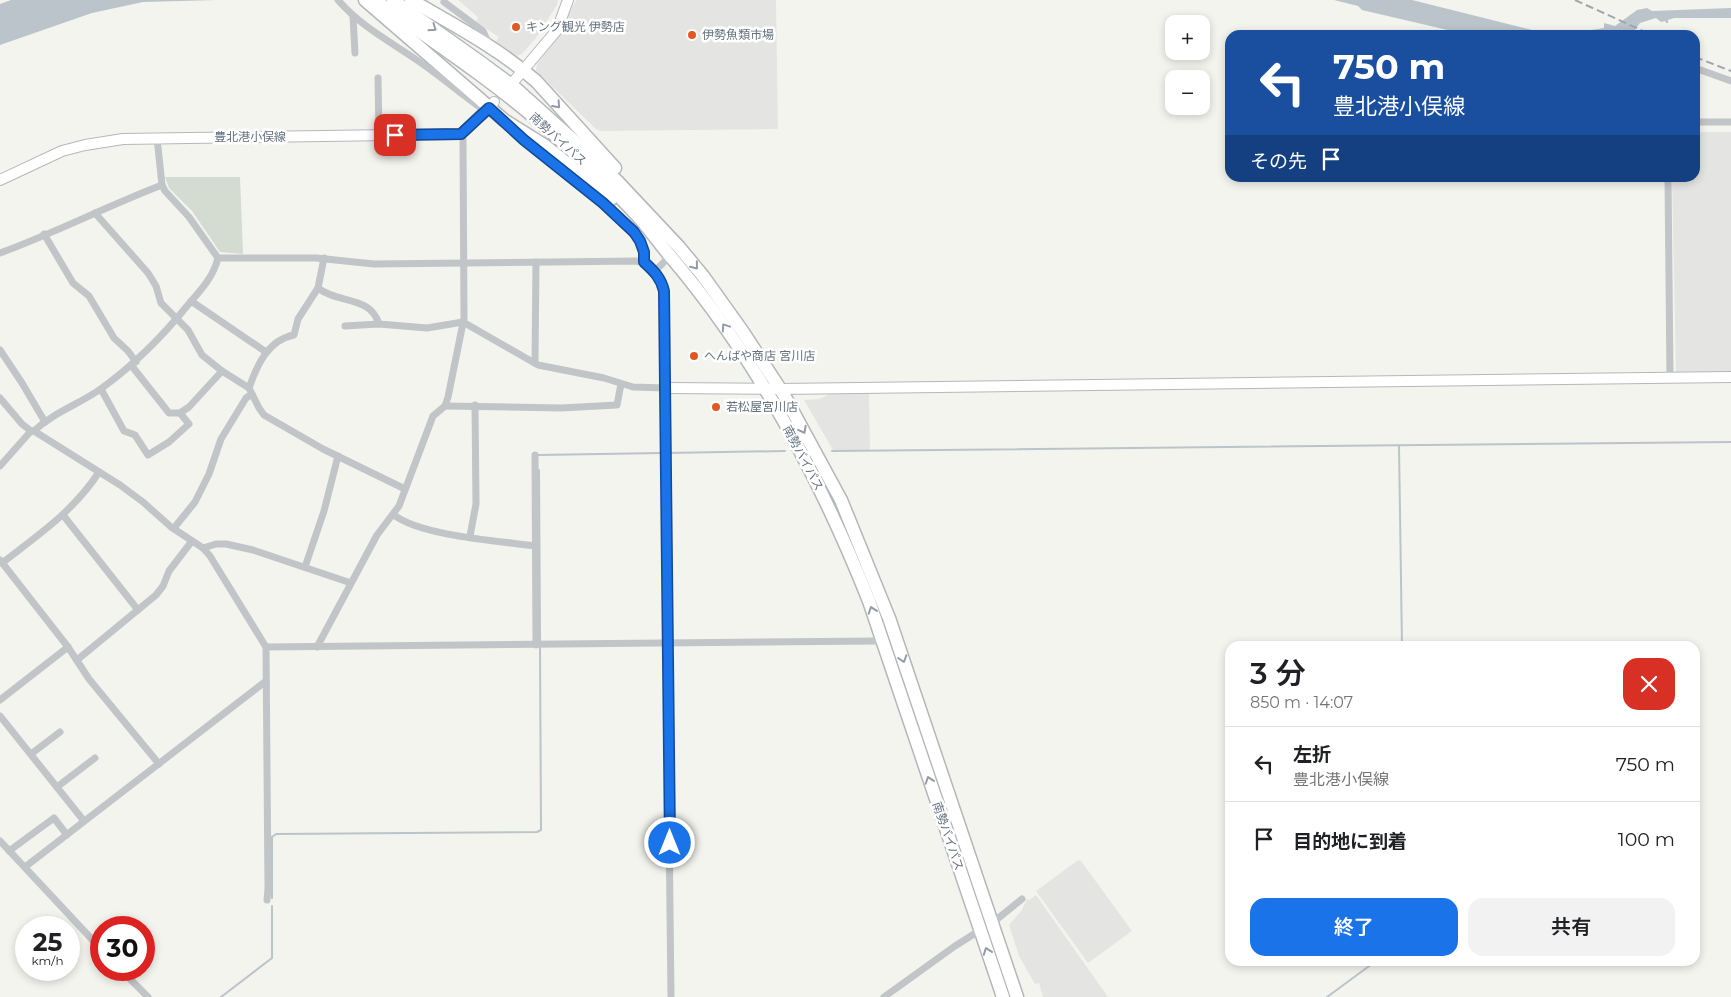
<!DOCTYPE html>
<html lang="ja">
<meta charset="utf-8">
<style>
body{margin:0;font-family:Montserrat,"Noto Sans JP",sans-serif;background:#f2f2f2;color:#202124;height:100vh;display:flex;flex-direction:column;font-size:19px;white-space:nowrap}
*{box-sizing:border-box;margin:0}
p{font-size:16px;color:#757577}
.icon{flex:none;width:28px;height:28px;fill:none;stroke:currentColor;stroke-width:2;stroke-linecap:round;stroke-linejoin:round}
.map{position:relative;flex:1;overflow:hidden}
.panel{position:absolute;left:1225px;top:641px;width:475px;height:325px;display:flex;flex-direction:column;background:#fff;border-radius:15px;box-shadow:0 2px 8px #0003}
.panel>*{flex:none}
.top-card{position:absolute;left:1225px;top:30px;width:475px;height:152px;border-radius:15px;box-shadow:0 2px 8px #0003;background:#1a4fa0;color:#fff;overflow:hidden}
.fabs{position:absolute;left:1165px;top:15px;display:grid;gap:10px}
.fabs a{display:grid;place-items:center;width:45px;height:45px;border-radius:10px;background:#fff;box-shadow:0 2px 8px #0003;font-size:25px}
.speed{position:absolute;left:15px;top:916px;display:flex;gap:10px;font-size:25px;font-weight:700;text-align:center}
.speed>*{display:grid;place-content:center;width:65px;height:65px;border-radius:50%;background:#fff;box-shadow:0 2px 8px #0003;line-height:1}
.speed small{font-size:12px;font-weight:400}
.speed .limit{border:8px solid #d22;background:#fff;color:#111}
.pin{position:absolute;display:grid;place-items:center;width:42px;height:42px;color:#fff;margin:-21px;border-radius:10px;box-shadow:0 2px 8px #0006}
.me{position:absolute;width:55px;margin:-28px;rotate:0deg;stroke-linejoin:round;filter:drop-shadow(0 0 4px #0008)}
.turn{display:flex;align-items:center;gap:18px;height:105px;padding:0 25px;font-size:22px}
.turn .icon{width:65px;height:65px;stroke-width:2.5}
.turn b{display:block;font-size:35px;line-height:42px}
.then{display:flex;align-items:center;height:48px;padding:0 25px;background:#0003;gap:10px;font-size:19px}
.round{display:grid;place-items:center;flex:none;width:52px;height:52px;border-radius:15px;background:#f2f2f2}
.overview{display:flex;align-items:center;justify-content:space-between;height:85px;padding:0 25px}
h1{font-size:30px;font-weight:600;line-height:38px}
.action{display:flex;gap:10px;margin-top:auto;padding:10px 25px}
.action a{flex:1;height:58px;border-radius:15px;background:#1a73e8;color:#fff;font-size:20px;font-weight:600;line-height:58px;text-align:center}
.action a+a{background:#f2f2f2;color:#202124}
ul{padding:0;list-style:none}
li{display:flex;align-items:center;gap:15px;height:75px;padding:0 25px;border-top:1px solid #e0e0e0}
li div{flex:1}
li b{display:block;font-size:19px}
li em{font-style:normal}
.map>svg:first-child{display:block}
.built{fill:#e4e5e3}
.green{fill:#d4dbd1}
.water{fill:#bac4ca}
.lines{fill:none;stroke-linecap:round;stroke-linejoin:round}
.stream{stroke:#bac4ca;stroke-width:2}
.secondary-casing{stroke:#b4b8bc;stroke-width:12}
.highway-casing{stroke:#b4b7ba;stroke-width:15}
.street{stroke:#c1c5c8;stroke-width:7}
.secondary{stroke:#fff;stroke-width:10}
.highway{stroke:#fff;stroke-width:12}
.rail{stroke:#a2a7ac;stroke-width:2;stroke-dasharray:8 4;stroke-linecap:butt}
.oneway{stroke:#929ca6}
.route-casing{stroke:#114b97;stroke-width:12}
.route{stroke:#1a73e8;stroke-width:9}
.poi-dot{fill:#e15822;stroke:#fff;stroke-width:2}
.labels{text-anchor:middle;stroke-width:5;stroke-linejoin:round;paint-order:stroke}
.poi-label{font-size:12px;fill:#637280;stroke:#fff;text-anchor:start}
.street-label{font-size:12px;fill:#637280;stroke:#fff}
</style>
<div class="map">
<svg width="1731" height="997" viewBox="0 0 1731 997">
<rect width="100%" height="100%" fill="#f4f4ef"/>
<g class="built">
<polygon points="458,0 558,0 557,5 536,38 522,54 516,56 496,41 499,37 476,22 478,17"/>
<polygon points="576,0 776,0 778,129 601,131 596,129 536,71 537,64 555,40"/>
<polygon points="1695,132 1731,132 1731,373 1676,373 1672,178 1695,178"/>
<polygon points="830,392 869,392 870,450 833,450 804,400 819,399 830,394"/>
<polygon points="1078,860 1081,861 1132,931 1088,963 1036,891"/>
<polygon points="1036,895 1108,997 1043,997 1039,983 1035,984 1019,956 1009,925 1022,910 1027,899 1029,900"/>
</g>
<polygon class="green" points="165,177 240,177 243,254 220,252 192,211 169,188"/>
<g class="water">
<polygon points="11,0 217,0 143,2 92,13 0,45 0,4"/>
<polygon points="1334,0 1412,0 1544,33 1567,34 1604,28 1604,23 1615,26 1637,10 1647,8 1652,11 1731,8 1731,18 1674,18 1668,20 1668,23 1666,23 1665,21 1661,22 1656,18 1640,23 1631,35 1469,35 1362,10 1358,6"/>
</g>
<g class="lines">
<g class="stream">
<polyline points="1399,446 1402,646"/>
<polyline points="832,451 1731,442"/>
<polyline points="667,453 785,451"/>
<polyline points="538,455 662,453"/>
<polyline points="539,470 540,643"/>
<polyline points="272,898 272,837 276,834 537,832 541,830 540,647"/>
<polyline points="221,997 272,958 272,906"/>
<polyline points="1327,997 1376,961"/>
</g>
<defs>
<g id="secondary">
<polyline points="514,81 557,30 568,0"/>
<polyline points="0,180 62,151 85,145 123,139 461,134 494,102"/>
<polyline points="665,388 780,389 1731,377"/>
</g>
<g id="highway">
<polyline points="365,0 504,120 544,145 611,199"/>
<path d="M375 0C431 40 489 78 541 123 573 151 604 180 633 211 647 225 658 242 671 257 757 358 820 478 869 601L1003 997"/>
<polyline points="393,0 483,64 514,87 581,147 617,181 679,247 703,276 743,332 784,395 841,500 889,618 1017,997"/>
<path d="M411 0C454 25 498 48 536 81L615 168"/>
</g>
</defs>
<use href="#secondary" class="secondary-casing"/>
<use href="#highway" class="highway-casing"/>
<g class="street">
<path d="M338 0C362 28 395 44 424 65 445 80 464 96 485 111"/>
<polyline points="444,2 483,31 489,45"/>
<polyline points="353,16 355,53"/>
<polyline points="1695,68 1731,81"/>
<polyline points="378,78 379,136"/>
<polyline points="1695,122 1731,122"/>
<polyline points="518,134 603,203 634,232 640,241 643,252 644,262"/>
<polyline points="157,138 162,185 165,191 189,217 218,258"/>
<polyline points="1668,178 1670,378"/>
<polyline points="95,213 148,273 156,286 161,303 188,330 202,355 222,371 249,388 259,408 264,415 323,449 405,489"/>
<polyline points="44,234 73,283 89,296 114,338 128,351 136,362"/>
<path d="M0 253C55 233 107 206 162 185"/>
<path d="M218 258H316L374 264 636 261C651 264 661 277 663 291L671 997"/>
<polyline points="654,272 670,256"/>
<path d="M318 288C338 304 370 295 379 324"/>
<polyline points="191,301 266,352"/>
<polyline points="345,326 379,324 427,328 463,322 538,365 604,378 633,387 665,388"/>
<polyline points="0,350 22,383 45,422"/>
<polyline points="535,363 536,262"/>
<path d="M249 388C257 365 268 340 294 335L298 319 318 288 324 258"/>
<polyline points="101,389 124,431 135,435 148,455 169,442 189,424 180,413 169,413 131,365"/>
<polyline points="0,398 22,424 31,431"/>
<polyline points="445,406 561,408 617,405 621,384"/>
<polyline points="180,413 189,407 222,371"/>
<polyline points="34,431 120,485 143,502 171,527 203,548 210,556 266,647 268,888 267,900"/>
<polyline points="535,455 536,645"/>
<path d="M0 466 31 431H34C54 412 80 404 102 388 135 364 162 337 187 306 200 291 213 278 218 258"/>
<polyline points="63,515 138,610"/>
<path d="M394 515C421 536 500 541 536 546"/>
<polyline points="174,528 195,502 209,474 221,439 246,398 252,394"/>
<polyline points="470,536 476,504 475,405"/>
<polyline points="203,548 216,544 226,544 253,550 351,583"/>
<polyline points="0,560 68,647 89,679 159,764"/>
<path d="M2 563C38 535 74 511 99 472"/>
<polyline points="305,567 324,511 338,456"/>
<polyline points="266,647 876,641"/>
<polyline points="317,647 377,535 399,506 433,416 445,406 448,397 464,318 463,139 461,134"/>
<polyline points="77,660 156,595 163,586 169,571 192,541"/>
<polyline points="0,700 68,647"/>
<polyline points="0,716 84,821"/>
<polyline points="31,754 60,732"/>
<polyline points="57,787 95,758"/>
<polyline points="0,841 101,949"/>
<polyline points="9,851 54,818 67,835"/>
<polyline points="25,867 266,681"/>
<polyline points="991,924 1022,899"/>
<polyline points="121,970 148,997"/>
<polyline points="884,997 955,946 982,929"/>
</g>
<use href="#secondary" class="secondary"/>
<use href="#highway" class="highway"/>
<g class="rail">
<polyline points="1575,0 1652,35"/>
<polyline points="1695,57 1731,71"/>
</g>
</g>
<defs><path id="oneway-chevron" d="M-2-3.5L2.5 0L-2 3.5" fill="none" stroke-width="1.6" stroke-linecap="round" stroke-linejoin="round" transform="scale(1.25)"/></defs>
<g class="oneway">
<use href="#oneway-chevron" transform="translate(433 28) rotate(35)"/>
<use href="#oneway-chevron" transform="translate(557 105) rotate(48)"/>
<use href="#oneway-chevron" transform="translate(695 266) rotate(51)"/>
<use href="#oneway-chevron" transform="translate(725 327) rotate(-124)"/>
<use href="#oneway-chevron" transform="translate(803 430) rotate(62)"/>
<use href="#oneway-chevron" transform="translate(872 610) rotate(-109)"/>
<use href="#oneway-chevron" transform="translate(903 659) rotate(72)"/>
<use href="#oneway-chevron" transform="translate(929 780) rotate(-109)"/>
<use href="#oneway-chevron" transform="translate(987 951) rotate(-110)"/>
</g>
<g class="lines">
<defs>
<path id="route" d="M395 135 461 134 489 108 524 140 603 203 634 232 640 241 644 252V262C654 271 661 278 664 291L670 843"/>
</defs>
<use href="#route" class="route-casing"/>
<use href="#route" class="route"/>
</g>
<g class="poi-dot">
<circle cx="516" cy="27" r="5"/>
<circle cx="692" cy="35" r="5"/>
<circle cx="694" cy="356" r="5"/>
<circle cx="716" cy="407" r="5"/>
</g>
<g class="labels">
<g class="poi-label">
<text x="526" y="31">キング観光 伊勢店</text>
<text x="702" y="39">伊勢魚類市場</text>
<text x="704" y="360">へんばや商店 宮川店</text>
<text x="726" y="411">若松屋宮川店</text>
</g>
<g class="street-label">
<text x="250" y="141">豊北港小俣線</text>
<text transform="translate(558 139) rotate(42)" y="4">南勢バイパス</text>
<text transform="translate(803 458) rotate(62)" y="4">南勢バイパス</text>
<text transform="translate(948 836) rotate(71)" y="4">南勢バイパス</text>
</g>
</g>
</svg>
<div class="fabs">
<a>+</a>
<a>−</a>
</div>
<div class="speed"><div>25<small>km/h</small></div><div class="limit">30</div></div>
<div class="pin" style="left:395px;top:135px;background:#d93025"><svg class="icon" aria-label="arrive" viewBox="0 0 24 24"><path d="M6 21V4h12l-3 4 3 4H6"/></svg></div>
<svg class="me" style="left:670px;top:843px" viewBox="-20 -20 40 40"><circle r="17" fill="#1a73e8" stroke="#fff" stroke-width="3"/><path d="M0-11L8 9 0 5-8 9z" fill="#fff"/></svg>
<div class="top-card">
<div class="turn"><svg class="icon" aria-label="left" viewBox="0 0 24 24"><path d="M17 20v-9H6M10 6l-5 5 5 5"/></svg><div><b>750 m</b>豊北港小俣線</div></div>
<div class="then">その先<svg class="icon" aria-label="arrive" viewBox="0 0 24 24"><path d="M6 21V4h12l-3 4 3 4H6"/></svg></div>
</div>
<section class="panel">
<div class="overview"><div><h1>3 分</h1><p>850 m · 14:07</p></div><a class="round" style="background:#d93025;color:#fff"><svg class="icon" aria-label="close" viewBox="0 0 24 24"><path d="M6 6l12 12M18 6L6 18"/></svg></a></div>
<ul>
<li><svg class="icon" aria-label="left" viewBox="0 0 24 24"><path d="M17 20v-9H6M10 6l-5 5 5 5"/></svg><div><b>左折</b><p>豊北港小俣線</p></div><em>750 m</em></li>
<li><svg class="icon" aria-label="arrive" viewBox="0 0 24 24"><path d="M6 21V4h12l-3 4 3 4H6"/></svg><div><b>目的地に到着</b></div><em>100 m</em></li>
</ul>
<div class="action"><a>終了</a><a>共有</a></div>
</section>
</div>
